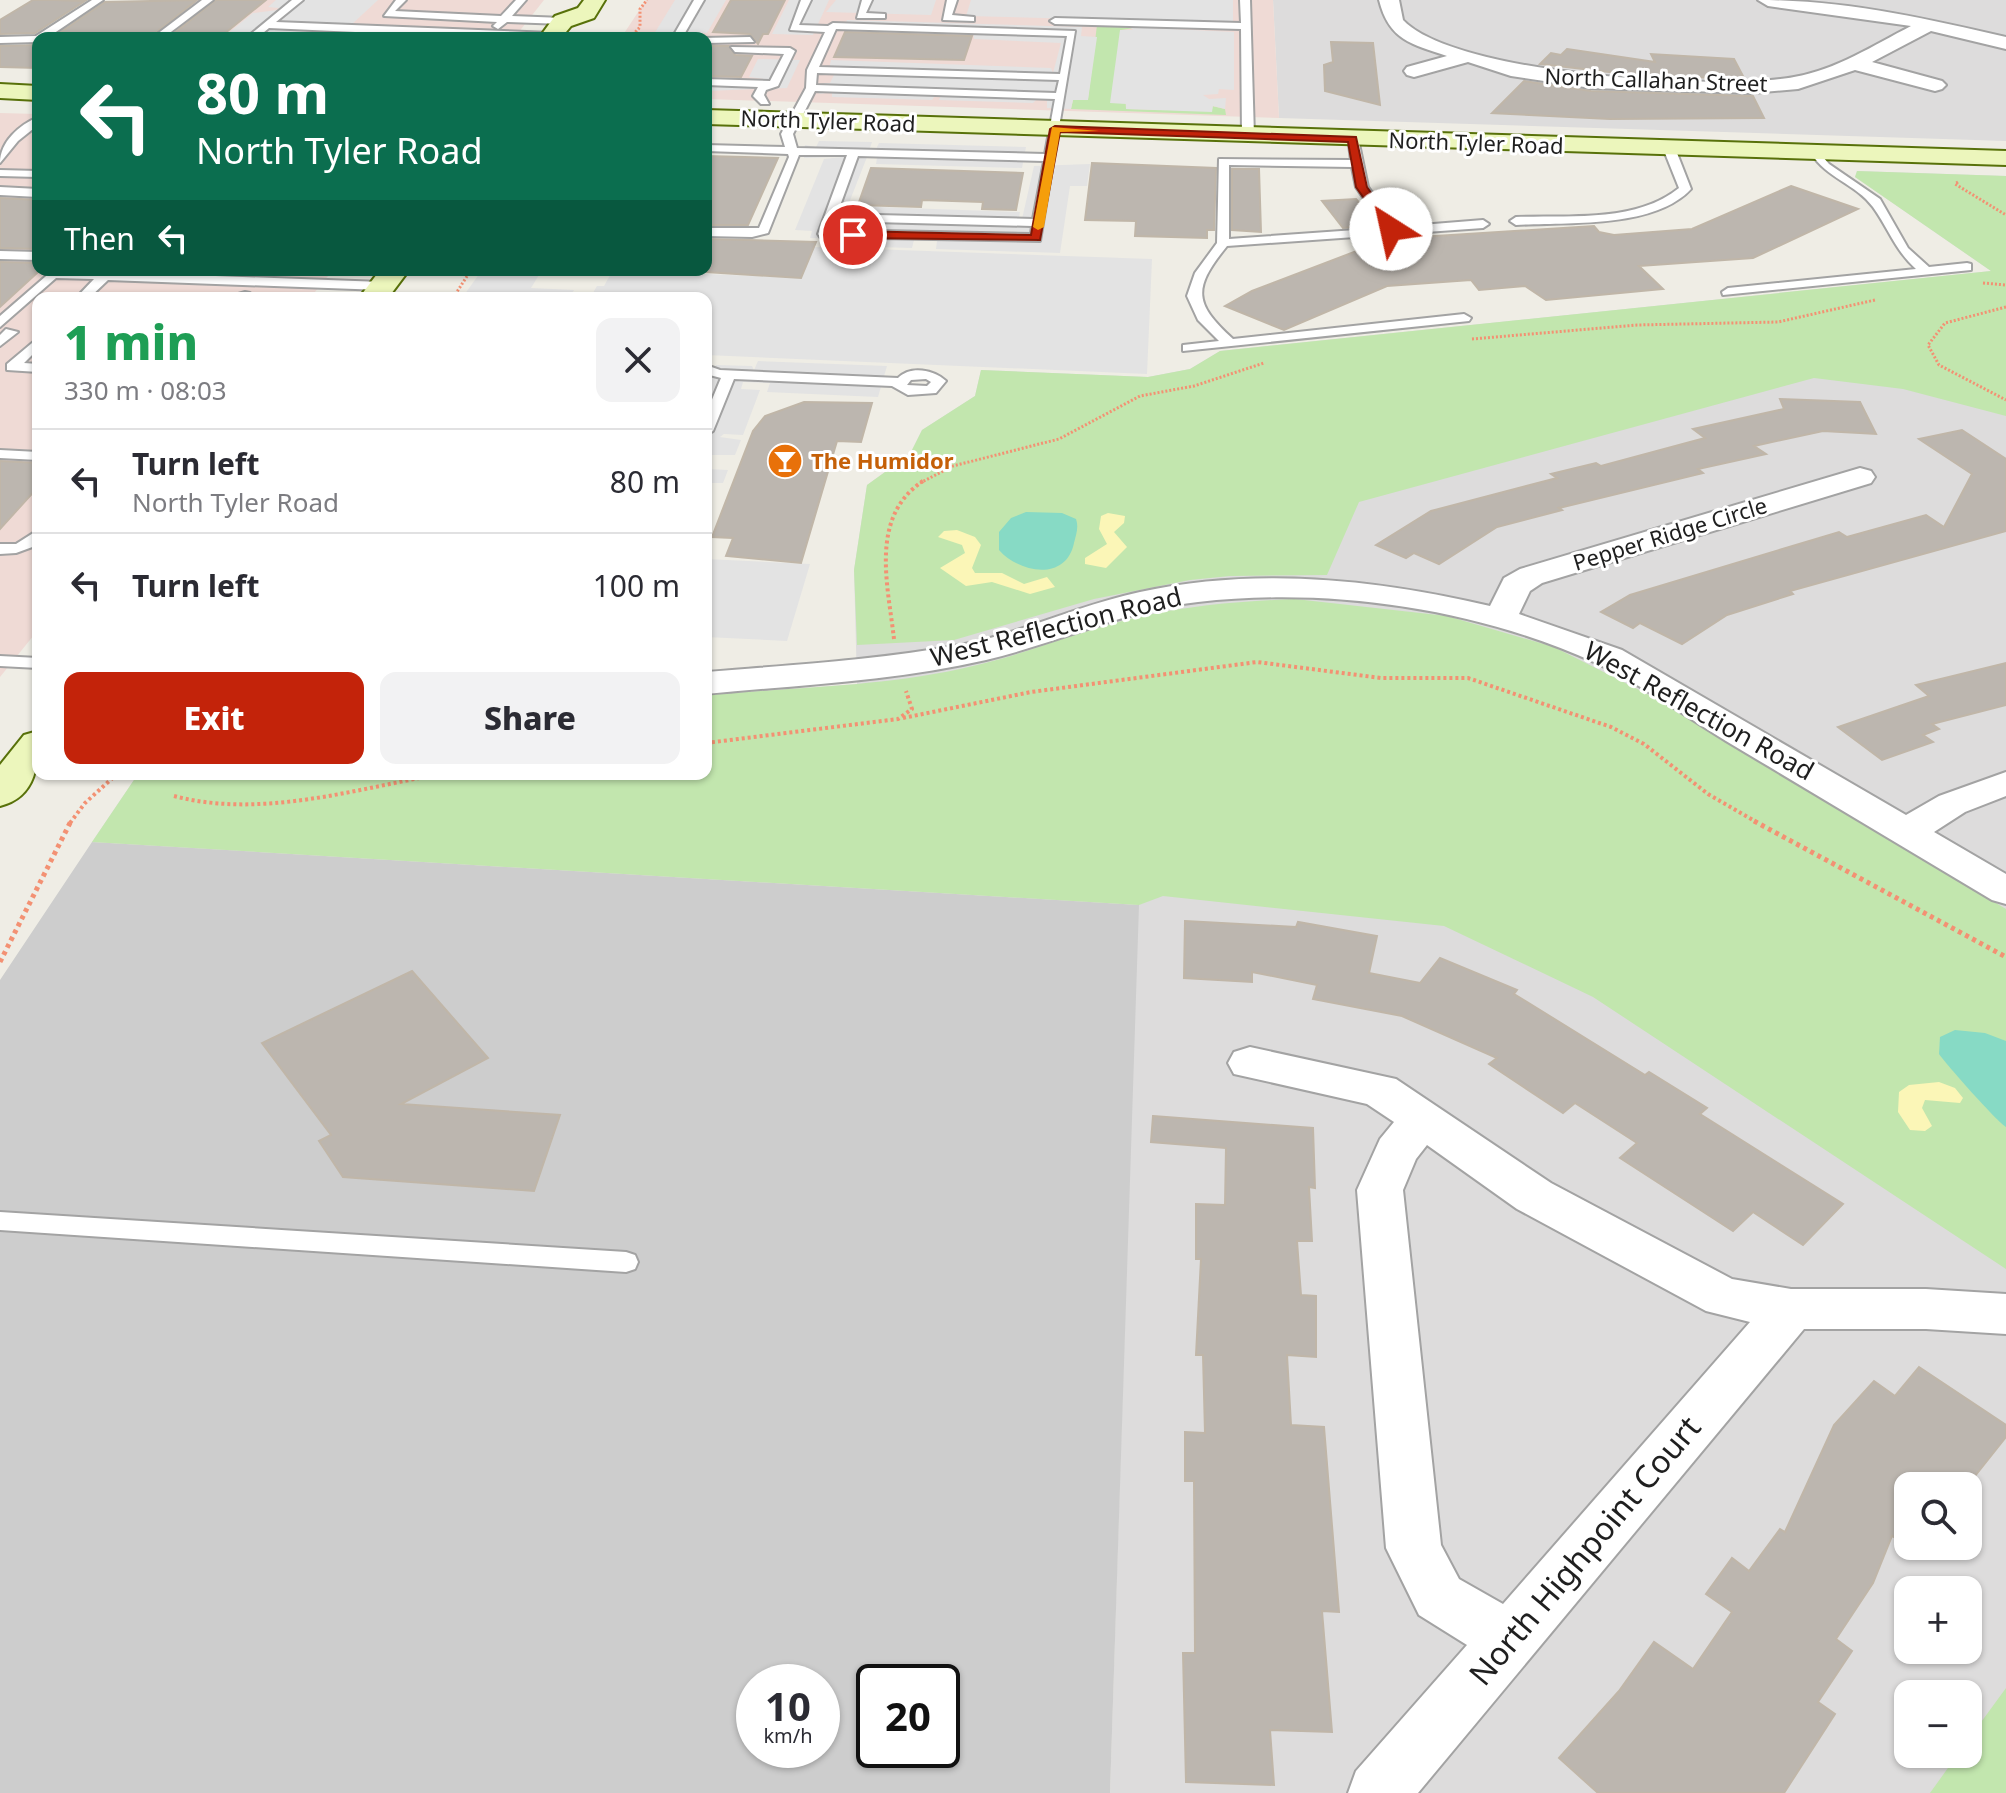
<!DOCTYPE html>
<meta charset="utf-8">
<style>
body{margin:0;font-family:"Noto Sans",sans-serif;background:#f2f2f3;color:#2b2b33;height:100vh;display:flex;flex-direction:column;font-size:30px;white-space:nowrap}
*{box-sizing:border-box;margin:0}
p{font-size:26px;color:#7c7c81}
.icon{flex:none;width:44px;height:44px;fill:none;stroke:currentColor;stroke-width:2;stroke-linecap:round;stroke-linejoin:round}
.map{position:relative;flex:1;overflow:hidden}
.drawer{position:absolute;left:32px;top:292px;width:680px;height:488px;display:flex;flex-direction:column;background:#fff;border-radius:16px;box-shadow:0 2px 6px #0004}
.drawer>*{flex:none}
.guide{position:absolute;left:32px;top:32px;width:680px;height:244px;border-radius:16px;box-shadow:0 2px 6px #0004;background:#0b6e4f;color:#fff;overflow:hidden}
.fabs{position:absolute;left:1894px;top:1472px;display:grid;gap:16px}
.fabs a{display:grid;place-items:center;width:88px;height:88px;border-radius:16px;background:#fff;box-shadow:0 2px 6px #0004;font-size:40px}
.speed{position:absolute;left:736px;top:1664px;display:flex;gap:16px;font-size:40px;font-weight:700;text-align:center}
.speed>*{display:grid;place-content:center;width:104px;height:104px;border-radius:50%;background:#fff;box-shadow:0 2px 6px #0004;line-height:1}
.speed small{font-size:20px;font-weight:400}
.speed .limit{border:4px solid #111;border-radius:12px;background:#fff;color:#111}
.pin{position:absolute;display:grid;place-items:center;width:68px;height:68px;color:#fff;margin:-34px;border:4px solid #fff;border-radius:50%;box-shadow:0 2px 8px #0007}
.me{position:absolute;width:88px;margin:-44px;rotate:325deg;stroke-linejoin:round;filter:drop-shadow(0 0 6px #0008)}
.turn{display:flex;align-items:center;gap:28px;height:168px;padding:0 32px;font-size:36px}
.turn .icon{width:104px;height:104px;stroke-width:2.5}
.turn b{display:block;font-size:56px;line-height:68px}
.then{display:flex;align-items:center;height:76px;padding:0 32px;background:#0003;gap:16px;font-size:30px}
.round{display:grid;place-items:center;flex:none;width:84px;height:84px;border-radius:16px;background:#f2f2f3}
.head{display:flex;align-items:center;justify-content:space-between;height:136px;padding:0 32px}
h1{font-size:48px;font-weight:800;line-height:60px;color:#1e9e55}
.primary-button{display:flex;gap:16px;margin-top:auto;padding:16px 32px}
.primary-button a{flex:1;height:92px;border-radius:16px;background:#c3230a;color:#fff;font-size:32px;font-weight:800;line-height:92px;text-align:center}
.primary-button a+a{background:#f2f2f3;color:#2b2b33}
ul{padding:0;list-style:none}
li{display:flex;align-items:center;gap:24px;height:104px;padding:0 32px;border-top:2px solid #e1e1e2}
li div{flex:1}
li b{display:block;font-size:30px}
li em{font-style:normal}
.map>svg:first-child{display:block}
.residential{fill:#dddcdc;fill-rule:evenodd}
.commercial{fill:#efdad5}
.religious{fill:#cdcdcd;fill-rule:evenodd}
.grass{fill:#c2e6ae}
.sand{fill:#fbf6b7}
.pitch{fill:#87dac5}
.parking{fill:#e3e3e3}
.building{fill:#bcb6af;stroke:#c0b6a8;stroke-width:2}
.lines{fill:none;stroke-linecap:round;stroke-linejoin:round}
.lane-casing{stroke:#a3a3a3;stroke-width:4}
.street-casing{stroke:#a3a3a3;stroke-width:4}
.secondary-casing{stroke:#58710a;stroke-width:4}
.path-far2{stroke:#f39173;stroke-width:3;stroke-dasharray:2 2;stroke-linecap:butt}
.path-far1{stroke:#f39173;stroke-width:4;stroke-dasharray:3 3;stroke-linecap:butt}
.path{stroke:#f39173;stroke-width:5;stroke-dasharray:4 4;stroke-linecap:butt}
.lane{fill:#fff;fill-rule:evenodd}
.street{fill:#fff;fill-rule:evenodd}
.secondary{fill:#ecf6bc;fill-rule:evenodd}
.route{fill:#c3230a;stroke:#7f1706;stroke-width:2}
.slow{fill:#f59e0b}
.labels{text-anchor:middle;stroke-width:6;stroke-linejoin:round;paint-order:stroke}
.far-street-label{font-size:22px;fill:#1f1f1f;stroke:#fff}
.far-food-label{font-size:22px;font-weight:bold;fill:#c56008;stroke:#fff;text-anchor:start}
.street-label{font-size:26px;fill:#1f1f1f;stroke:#fff}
.near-street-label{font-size:32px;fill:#1f1f1f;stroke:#fff}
</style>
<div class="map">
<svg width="2006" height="1793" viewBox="0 0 2006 1793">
<rect width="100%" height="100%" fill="#efede5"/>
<g class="residential">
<polygon points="1273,0 2006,0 2006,141 1279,118"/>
<path d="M1857 171 2006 176V1793H1110L1138 905 92 842 138 774H706V695L857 684 854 570 867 485 910 454 922 430 975 396 981 370 1148 377 1190 369 1220 351 1991 271 1855 177ZM1908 1486H1968V1546H1908ZM1908 1590H1968V1650H1908ZM1908 1694H1968V1754H1908Z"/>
</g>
<g class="commercial">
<polygon points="192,0 544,0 514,38 142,38"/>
<polygon points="646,0 1273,0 1279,118 706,99 706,38 621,38"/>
<polygon points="0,113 38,114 38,270 333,270 310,298 38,298 38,630 0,677"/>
</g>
<path class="religious" d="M92 842 1139 905 1110 1793H0V980ZM754 1682H822V1750H754ZM874 1682H942V1750H874Z"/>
<g class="grass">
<polygon points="1097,25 1134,28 1121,30 1126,109 1212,111 1212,106 1225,109 1226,115 1071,109 1073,100 1088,99"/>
<polygon points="1857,171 2006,176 2006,416 1903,389 1814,378 1359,502 1327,575 1230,576 1190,580 1094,599 954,640 857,645 854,570 867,485 910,454 922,430 975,396 981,370 1148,377 1190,369 1220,351 1991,271 1855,177"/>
<path d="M1295 599 1447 616 1554 647 1655 698 2006 909V1269L1593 997 1444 926 1163 896 1139 905 92 842 138 774H706V695C796 687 885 687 973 666 1031 653 1085 628 1143 616 1193 605 1244 601 1295 599Z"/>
<polygon points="2006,1688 2006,1793 1930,1793 1958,1754 1968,1754 1968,1740"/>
</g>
<g class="sand">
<polygon points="1108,513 1125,516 1124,523 1114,532 1127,547 1106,568 1085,564 1085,558 1107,544 1099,529 1101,516"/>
<polygon points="957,530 975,537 981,545 972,568 975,573 1002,573 1024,584 1047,577 1055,587 1030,594 992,582 966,586 940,568 965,553 962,545 938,537 944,531"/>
<polygon points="1939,1082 1955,1088 1963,1098 1960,1103 1925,1100 1922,1108 1932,1126 1925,1131 1910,1130 1898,1112 1899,1092 1909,1085"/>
</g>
<g class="pitch">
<path d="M1026 512 1062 513 1076 519C1079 527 1076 535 1074 543 1066 582 1019 573 999 550V532L1011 518Z"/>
<path d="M1955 1030 1985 1033 2006 1041V1127C1998 1123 1945 1063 1939 1054L1940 1037Z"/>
</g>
<g class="parking">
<polygon points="276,0 378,0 337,38 222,38 253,13 277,10 279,8 268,7"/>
<polygon points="675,0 726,0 707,33 654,34"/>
<polygon points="789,0 829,0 813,35 772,34"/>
<polygon points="836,0 936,0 931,15 826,12"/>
<polygon points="971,0 1233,0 1233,23 966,16"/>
<polygon points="847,20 1082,27 1081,36 1097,37 1088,100 1073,100 1071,109 1047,108 1047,101 1038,98 1033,103 939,100 941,95 936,94 932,100 832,97 832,92 819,94 824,83 830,83 834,75 828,74 831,60 1051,68 1053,73 1061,43 974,39 973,32 843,29"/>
<polygon points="1130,27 1234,32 1234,90 1219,89 1218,94 1203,95 1209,99 1226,98 1225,109 1213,106 1212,112 1126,109 1126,104 1110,103 1120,30 1133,30"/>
<polygon points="758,59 800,60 787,88 706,91 706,79 764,79 749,77"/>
<polygon points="819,141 872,142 870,148 876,149 879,143 1026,147 1022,168 876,164 877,158 867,157 845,213 851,206 1020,212 1019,218 1022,219 1034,166 1090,164 1087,186 1070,186 1060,253 936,249 937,241 914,240 912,248 846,246 847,239 810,238 812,231 795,230 824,159 842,157 804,158 805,145 816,147"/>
<polygon points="814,247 1152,259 1147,374 706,355 706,298 590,298 597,286 604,286 613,270 801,278"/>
<polygon points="482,270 542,270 531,288 574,290 569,298 462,298"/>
<polygon points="758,361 887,366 878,397 767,392 770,383 743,382 741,389 760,390 743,435 724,434 720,437 741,440 735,455 712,455 707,469 728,470 723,483 706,483 706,388 716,365 752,366 754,370"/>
<polygon points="706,559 810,564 787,641 706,637"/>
</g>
<g class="building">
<polygon points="33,0 54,0 85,1 35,33 0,34 0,20"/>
<polygon points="197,0 149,38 52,38 105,2"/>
<polygon points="216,0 266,0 219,38 168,38"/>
<polygon points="731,0 785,0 768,34 763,34 758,44 750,34 713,32"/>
<polygon points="845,32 972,36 964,60 834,57"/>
<polygon points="1331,42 1373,43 1380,105 1325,91 1324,65 1333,62"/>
<polygon points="38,45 38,68 0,67 0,46"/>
<polygon points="709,46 729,46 735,55 752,56 741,77 706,76"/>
<polygon points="1567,49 1655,62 1651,54 1734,59 1744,78 1652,77 1540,64 1551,53 1561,55"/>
<polygon points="1524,81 1591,91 1753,96 1764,118 1610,119 1492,113"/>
<polygon points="706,156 778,158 748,225 706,225"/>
<polygon points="1092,163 1216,168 1214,230 1207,230 1207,238 1135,236 1136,221 1085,220"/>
<polygon points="871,168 1023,173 1016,210 982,209 983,202 922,200 921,207 858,205"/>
<polygon points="1232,169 1259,169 1261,232 1232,230"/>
<polygon points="1791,186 1858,209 1753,258 1639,266 1663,289 1546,300 1525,286 1479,290 1471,280 1387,286 1284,330 1225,306 1252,291 1388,239 1594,226 1599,232 1614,235 1692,229"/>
<polygon points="0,198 38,200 38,249 0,248"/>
<polygon points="1356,199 1378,225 1343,228 1322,201"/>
<polygon points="706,239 749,240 816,242 801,278 706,272"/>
<polygon points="0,262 38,263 38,272 0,307"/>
<polygon points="1780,399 1860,402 1876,434 1823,431 1754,446 1766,454 1698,469 1703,473 1559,508 1562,510 1497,527 1439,564 1414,553 1406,558 1376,545 1431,511 1557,478 1551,474 1596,463 1601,466 1705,438 1693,429 1784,409"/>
<polygon points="804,402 872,403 861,442 837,441 801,563 726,556 733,538 712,537 753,431 765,416"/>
<polygon points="1962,430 2006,459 2006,531 1790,591 1793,594 1727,615 1682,644 1640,623 1633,628 1601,612 1630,595 1839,532 1847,537 1926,515 1944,527 1972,474 1919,439"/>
<polygon points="0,461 38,463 38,487 0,529"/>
<polygon points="2006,663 2006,705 1932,724 1939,729 1923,735 1933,742 1882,760 1838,727 1929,696 1916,685"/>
<polygon points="1185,921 1296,927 1298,922 1377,936 1369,973 1420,983 1440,958 1517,990 1514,994 1645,1075 1649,1072 1707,1108 1700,1114 1843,1204 1803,1245 1753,1212 1733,1231 1620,1158 1637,1143 1575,1103 1563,1113 1489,1064 1497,1058 1402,1016 1313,999 1317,985 1252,972 1252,982 1184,978"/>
<polygon points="412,971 488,1058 401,1104 560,1115 534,1191 343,1177 319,1141 331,1135 262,1043"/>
<polygon points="1153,1116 1313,1128 1315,1188 1309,1187 1312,1241 1297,1241 1301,1295 1316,1296 1316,1357 1287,1355 1291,1425 1324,1427 1339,1612 1322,1611 1332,1732 1270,1730 1274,1785 1186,1782 1183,1653 1195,1653 1194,1481 1185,1481 1185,1432 1205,1433 1203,1355 1196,1355 1201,1259 1196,1259 1196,1204 1225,1205 1226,1148 1151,1142"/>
<polygon points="1919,1367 2006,1425 2006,1437 1967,1486 1908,1486 1908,1544 1892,1536 1873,1583 1836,1639 1852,1651 1818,1702 1835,1714 1784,1793 1598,1793 1559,1758 1619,1691 1654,1642 1693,1669 1732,1612 1706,1594 1732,1558 1749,1571 1780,1529 1785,1532 1834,1425 1874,1381 1895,1396"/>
</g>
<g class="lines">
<defs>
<g id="lane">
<polygon points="92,0 103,0 47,38 38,38 38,42 0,43 0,37 36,36"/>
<polygon points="202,0 213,0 163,38 152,38"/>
<polygon points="292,0 303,0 276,22 551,33 556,36 440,38 442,36 269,28 257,38 246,38"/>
<polygon points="396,0 406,0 395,11 501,16 516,0 526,0 512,16 563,18 568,21 563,24 507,22 498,29 493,26 497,22 384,16"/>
<polygon points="694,0 704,0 682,38 672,38"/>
<path d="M801 0H811L799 25 828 26 833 23 1075 31 1040 241 820 237 818 234 847 155H799L768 233 752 237 706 236V228H759L789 157 788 154 706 151V145L785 147 781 134 806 88 807 70 825 32 790 30ZM836 29 1067 36 1060 74 819 67ZM817 73 1059 80 1056 93 816 85ZM815 91 1055 99 1045 154 797 148 793 134ZM858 156 1044 161 1033 219 837 214ZM835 221 1032 226 1031 234 831 230Z"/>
<polygon points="862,0 872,0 866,13 885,14 885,18 857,18"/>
<polygon points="947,0 957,0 952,15 974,17 974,21 943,20"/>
<polygon points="1240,0 1250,0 1254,136 1248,139 1242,136 1241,29 1055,24 1050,21 1055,18 1241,23"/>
<polygon points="750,37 754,42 706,43 706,38 702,38"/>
<polygon points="731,47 790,48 795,51 778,86 766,90 764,95 769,104 761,104 753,96 758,87 706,85 706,79 770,81 784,54 735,52"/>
<path d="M38 117V125L18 141 0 163C0 142 19 125 38 117Z"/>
<path d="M1348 137 1358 139 1368 187 1396 227 1483 220 1489 224 1483 228 1227 246C1193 288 1193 303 1233 339L1464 314 1471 318 1469 321 1183 351V345L1219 341 1198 320 1187 296 1195 273 1217 243 1219 159 1351 160ZM1229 165 1352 167 1356 187 1384 228 1229 239Z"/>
<path d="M1669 145 1675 148 1691 189C1654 229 1567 222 1516 225L1510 221 1516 217C1568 215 1636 223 1679 188L1663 148Z"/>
<path d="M1817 150 1829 164 1880 199 1908 248 1929 267 1967 263 1971 264V270L1723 295 1722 292 1728 288 1916 269C1894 249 1889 229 1873 207 1856 184 1826 178 1811 153Z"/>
<polygon points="0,170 38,171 38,177 0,176"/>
<polygon points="0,187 38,189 38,197 0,195"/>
<polygon points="0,251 38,252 38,260 0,259"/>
<polygon points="53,270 382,282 388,286 382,290 108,280 89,298 76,298 94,279 56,278 0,327 0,316"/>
<polygon points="245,292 250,293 250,298 225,298"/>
<polygon points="6,329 18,332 0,346 0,335"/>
<polygon points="38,338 38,349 24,363 38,364 38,372 7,370 7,364"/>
<path d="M706 365 720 370 898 378C911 365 934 370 946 381L936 393 908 395 892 386 734 379 713 431 706 435V414L721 378 706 374ZM926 379 931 382 927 386 907 385 911 380Z"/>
<polygon points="0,450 38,452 38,460 0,458"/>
<polygon points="38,530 35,546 16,553 0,554 0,544 16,544"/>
<polygon points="0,656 38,658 38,668 0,666"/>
<polygon points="0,1212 626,1252 635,1255 638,1262 635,1269 626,1272 0,1230"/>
</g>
<g id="street">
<path d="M1379 0H1399L1403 20C1455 75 1720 91 1794 77 1836 70 1874 45 1911 26L1768 6 1758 0C1844 0 1924 18 2006 37V49L1931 31 1872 62 1942 81 1946 85 1942 89 1935 91 1855 70 1798 89 1752 93 1591 88 1511 76 1468 62 1414 77 1407 75 1404 71 1407 67 1447 56C1411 44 1389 40 1379 0Z"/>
<path d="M1860 468 1871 471 1875 477 1871 483 1542 583 1530 591 1519 614 1622 650 1906 815 1939 796 2006 772V796L1965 812 1934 832 2006 874V904L1992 900C1903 847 1815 794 1726 741 1683 715 1641 684 1596 663 1475 608 1330 587 1198 602 1125 610 1058 643 986 660 895 681 799 685 706 694V672C791 665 876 660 960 645 1022 633 1079 605 1140 592 1257 567 1374 579 1490 606L1504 578 1520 569Z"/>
<path d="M1250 1047 1396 1079 1551 1183 1732 1279 1791 1289H1926L2006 1294V1334L1926 1329H1804L1418 1793H1348L1356 1771 1467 1645 1419 1615 1386 1548 1357 1190 1380 1139 1394 1122 1367 1104 1234 1074 1228 1063 1234 1052ZM1427 1145 1517 1209 1706 1311 1750 1322 1503 1604 1459 1579 1441 1545 1403 1190 1416 1159Z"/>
</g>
<g id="secondary">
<polygon points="584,0 605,0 594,18 571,26 561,38 539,38 555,16 578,8"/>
<polygon points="0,84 38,86 38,100 0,98"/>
<polygon points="706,110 2006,151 2006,165 706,124"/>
<polygon points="380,270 409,270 388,298 359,298"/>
<path d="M38 731C38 763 38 796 0 806V765L24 735Z"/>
</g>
</defs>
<use href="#lane" class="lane-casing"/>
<use href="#street" class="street-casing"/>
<use href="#secondary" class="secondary-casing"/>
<g class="path-far2">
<polyline points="630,38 640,27 640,9 647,0"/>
<polyline points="1958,182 1955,184 2006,215"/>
<polyline points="1983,283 2006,285"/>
<polyline points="453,298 471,270"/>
<polyline points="2006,307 1945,323 1928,345 1939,365 2006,400"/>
<polyline points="1472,339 1637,325 1778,322 1875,300"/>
<polyline points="920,483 953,466 1059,439 1140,396 1194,386 1264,363"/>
</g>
<g class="path-far1">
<path d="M894 639C888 585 869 517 923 481"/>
<polyline points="903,718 1031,692 1257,662 1381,678 1468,678 1611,727 1644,744 1708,794 1758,823"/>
<polyline points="706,743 898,719 912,709 906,691"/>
<path d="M174 796C261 819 355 789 441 774"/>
<polyline points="70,823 85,803 117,774"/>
</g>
<g class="path">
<polyline points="1754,821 2006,957"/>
<polyline points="0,962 71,821"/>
</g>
<use href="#lane" class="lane"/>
<use href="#street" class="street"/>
<use href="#secondary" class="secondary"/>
</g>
<polygon class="route" points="1055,126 1356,137 1367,187 1397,229 1387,231 1356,187 1348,142 1060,132 1040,240 853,238 847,235 853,231 1031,235 1050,129"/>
<polygon class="slow" points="1052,127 1099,131 1060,132 1044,227 1038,230 1033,227"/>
<defs>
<symbol id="bar-disc" viewBox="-11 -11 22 22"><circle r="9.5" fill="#e8710a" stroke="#fff"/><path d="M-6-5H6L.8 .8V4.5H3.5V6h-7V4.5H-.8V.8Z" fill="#fff"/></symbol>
</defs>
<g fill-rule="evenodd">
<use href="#bar-disc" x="765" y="441" width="40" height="40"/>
</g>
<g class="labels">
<g class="far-street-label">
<text transform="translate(1656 80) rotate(2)" y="8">North Callahan Street</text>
<text transform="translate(828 121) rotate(2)" y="8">North Tyler Road</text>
<text transform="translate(1476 143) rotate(2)" y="8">North Tyler Road</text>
<text transform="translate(1670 534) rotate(-17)" y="8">Pepper Ridge Circle</text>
</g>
<g class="far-food-label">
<text x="811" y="469">The Humidor</text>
</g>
<g class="street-label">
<text transform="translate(1056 627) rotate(-14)" y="9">West Reflection Road</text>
<text transform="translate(1699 711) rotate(29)" y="9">West Reflection Road</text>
</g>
<g class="near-street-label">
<text transform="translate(1585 1551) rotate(-50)" y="11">North Highpoint Court</text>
</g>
</g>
</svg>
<div class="fabs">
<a><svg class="icon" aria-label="search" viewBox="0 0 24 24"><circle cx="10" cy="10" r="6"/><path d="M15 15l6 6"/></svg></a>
<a>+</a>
<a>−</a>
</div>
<div class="speed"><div>10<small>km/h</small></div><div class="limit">20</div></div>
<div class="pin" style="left:853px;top:235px;background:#d93025"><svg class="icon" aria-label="arrive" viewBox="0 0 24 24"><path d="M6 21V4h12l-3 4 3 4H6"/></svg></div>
<svg class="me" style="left:1391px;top:229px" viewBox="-20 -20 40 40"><circle r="19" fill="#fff"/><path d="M0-13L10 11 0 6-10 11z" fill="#c3230a"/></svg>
<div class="guide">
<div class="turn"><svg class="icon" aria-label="left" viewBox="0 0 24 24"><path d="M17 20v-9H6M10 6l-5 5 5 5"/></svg><div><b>80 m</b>North Tyler Road</div></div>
<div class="then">Then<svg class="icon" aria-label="left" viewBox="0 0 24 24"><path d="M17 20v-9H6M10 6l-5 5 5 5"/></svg></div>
</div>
<section class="drawer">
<div class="head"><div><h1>1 min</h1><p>330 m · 08:03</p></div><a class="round"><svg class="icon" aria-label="close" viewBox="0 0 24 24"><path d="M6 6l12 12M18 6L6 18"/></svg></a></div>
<ul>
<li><svg class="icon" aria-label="left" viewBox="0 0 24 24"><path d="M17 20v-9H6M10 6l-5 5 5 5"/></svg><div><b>Turn left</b><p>North Tyler Road</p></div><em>80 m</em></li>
<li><svg class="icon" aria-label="left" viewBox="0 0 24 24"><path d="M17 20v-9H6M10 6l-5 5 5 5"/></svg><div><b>Turn left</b></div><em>100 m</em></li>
</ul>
<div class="primary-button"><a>Exit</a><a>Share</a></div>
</section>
</div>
